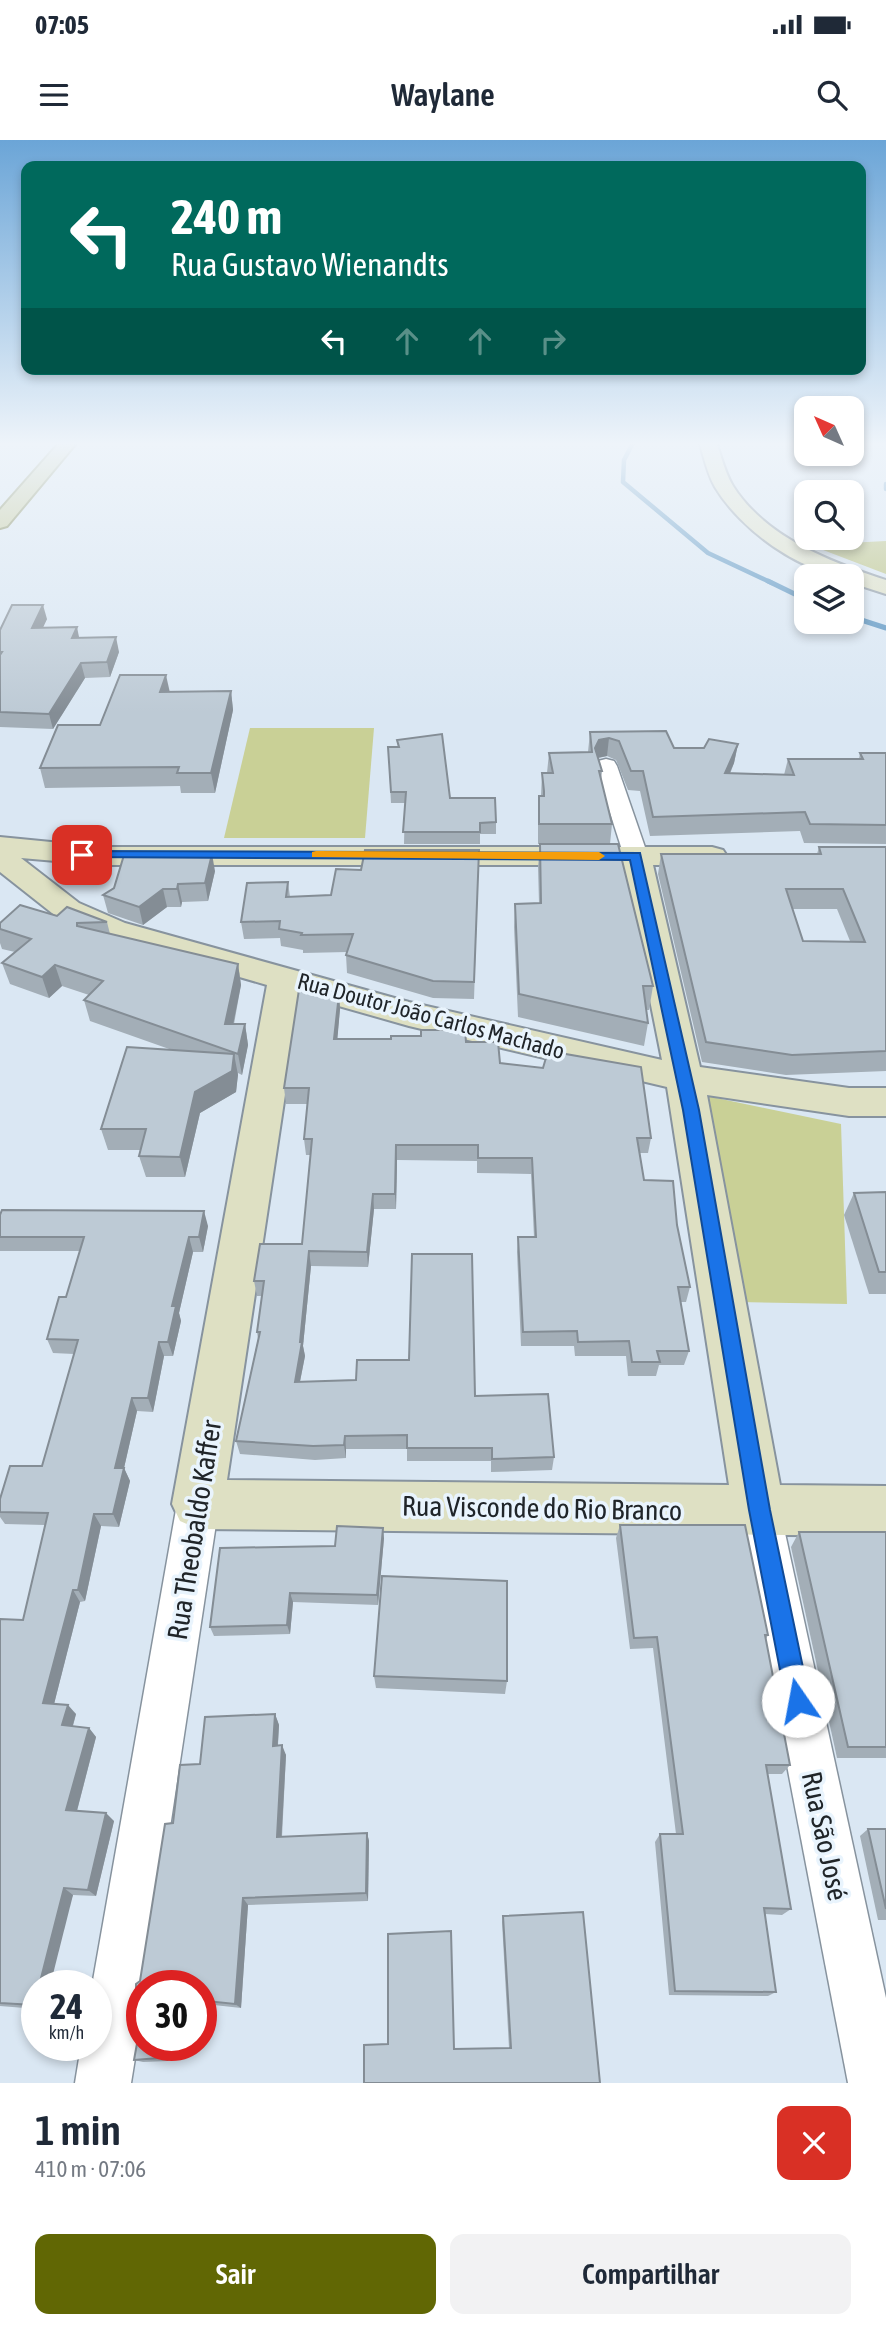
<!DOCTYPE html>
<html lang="pt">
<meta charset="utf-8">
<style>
body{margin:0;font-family:"Asap Condensed",sans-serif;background:#f2f2f3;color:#1f2937;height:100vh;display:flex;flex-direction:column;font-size:26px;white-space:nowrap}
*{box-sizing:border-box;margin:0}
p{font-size:23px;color:#747a83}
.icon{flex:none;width:38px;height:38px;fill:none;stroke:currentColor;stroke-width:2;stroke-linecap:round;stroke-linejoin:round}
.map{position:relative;height:1943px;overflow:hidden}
.side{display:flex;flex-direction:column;background:#fff;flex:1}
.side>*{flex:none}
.top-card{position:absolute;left:21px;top:21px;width:845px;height:214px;border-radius:14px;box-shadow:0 4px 10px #0003;background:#00695c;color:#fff;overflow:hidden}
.needle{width:46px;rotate:315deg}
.tools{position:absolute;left:794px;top:256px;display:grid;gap:14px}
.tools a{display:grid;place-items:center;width:70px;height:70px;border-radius:14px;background:#fff;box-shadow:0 4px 10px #0003;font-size:35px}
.speed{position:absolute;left:21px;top:1830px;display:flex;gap:14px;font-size:35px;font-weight:700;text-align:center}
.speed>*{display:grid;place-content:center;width:91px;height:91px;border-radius:50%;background:#fff;box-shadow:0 4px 10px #0003;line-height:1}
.speed small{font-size:18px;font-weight:400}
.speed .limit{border:10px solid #d22;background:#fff;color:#111}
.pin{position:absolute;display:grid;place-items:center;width:60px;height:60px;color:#fff;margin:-30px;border-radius:14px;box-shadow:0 4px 10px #0006}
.me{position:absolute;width:77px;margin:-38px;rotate:348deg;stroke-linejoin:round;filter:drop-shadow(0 0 5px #0008)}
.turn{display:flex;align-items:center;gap:24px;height:147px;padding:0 35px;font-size:32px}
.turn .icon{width:91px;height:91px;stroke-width:2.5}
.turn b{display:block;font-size:49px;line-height:60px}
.lanes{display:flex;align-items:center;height:66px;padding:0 35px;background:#0003;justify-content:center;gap:35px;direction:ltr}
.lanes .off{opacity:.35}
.round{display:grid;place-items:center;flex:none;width:74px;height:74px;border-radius:14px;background:#f2f2f3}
.overview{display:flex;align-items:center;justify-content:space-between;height:119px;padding:0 35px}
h1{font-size:42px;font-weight:600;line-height:52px}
.primary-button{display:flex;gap:14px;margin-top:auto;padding:14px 35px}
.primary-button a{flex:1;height:80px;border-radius:14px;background:#616704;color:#fff;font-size:28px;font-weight:600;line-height:80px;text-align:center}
.primary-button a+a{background:#f2f2f3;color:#1f2937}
.status{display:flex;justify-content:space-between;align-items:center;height:49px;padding:0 35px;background:#fff;direction:ltr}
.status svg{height:19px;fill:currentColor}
header{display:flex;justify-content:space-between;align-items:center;height:91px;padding:0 35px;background:#fff;font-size:32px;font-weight:600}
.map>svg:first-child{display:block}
.green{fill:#c9d096}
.forest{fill:#b7be75}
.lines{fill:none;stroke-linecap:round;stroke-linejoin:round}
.stream-far1{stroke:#518ebd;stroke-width:4.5}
.stream{stroke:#518ebd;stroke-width:5}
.street-casing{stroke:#87939e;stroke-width:3}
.secondary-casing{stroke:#87939e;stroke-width:4}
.primary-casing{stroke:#697031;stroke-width:4}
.street{fill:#fff;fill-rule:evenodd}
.secondary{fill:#dee0c3;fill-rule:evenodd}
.primary{fill:#bdc186;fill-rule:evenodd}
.wall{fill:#a3aeb7;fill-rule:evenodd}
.shaded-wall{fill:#848d95}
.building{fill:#bdcad5;stroke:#848d95;stroke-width:2;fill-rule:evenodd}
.route{fill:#1a73e8;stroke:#114b97;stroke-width:2}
.slow{fill:#f59e0b}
.labels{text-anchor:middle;stroke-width:7;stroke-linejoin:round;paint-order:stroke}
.street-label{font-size:23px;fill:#202529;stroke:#e9f4fd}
.near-street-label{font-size:28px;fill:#202529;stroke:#e9f4fd}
</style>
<div class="status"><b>07:05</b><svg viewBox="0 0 49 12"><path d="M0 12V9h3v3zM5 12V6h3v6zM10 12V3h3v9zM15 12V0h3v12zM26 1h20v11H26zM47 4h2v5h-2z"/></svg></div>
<header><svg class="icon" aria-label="menu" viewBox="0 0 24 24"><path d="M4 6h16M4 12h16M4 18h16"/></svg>Waylane<svg class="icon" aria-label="search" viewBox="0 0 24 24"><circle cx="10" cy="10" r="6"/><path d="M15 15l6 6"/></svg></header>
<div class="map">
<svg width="886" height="1943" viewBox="0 0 886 1943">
<rect width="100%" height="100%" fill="#dae7f3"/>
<g class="green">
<polygon points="250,588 374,588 365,698 224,698"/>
<polygon points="707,956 841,984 847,1164 738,1162"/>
</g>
<polygon class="forest" points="886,401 886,434 810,405"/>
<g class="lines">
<g class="stream-far1">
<polyline points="634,301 624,320 623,342 708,413 772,443"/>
<polyline points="886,344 886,349"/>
</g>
<g class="stream">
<polyline points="768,441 807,460"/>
<polyline points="852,477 886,488"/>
</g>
<defs>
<g id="street">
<polygon points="606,619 614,621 617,626 648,716 645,721 636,723 627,721 624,716 595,626 598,621"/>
<polygon points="198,1344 213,1350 219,1364 146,1846 142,1846 142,1875 131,1943 75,1943 81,1906 96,1906 96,1846 92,1846 177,1364 183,1350"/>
<polygon points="759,1350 774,1356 780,1370 886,1858 886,1943 848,1943 738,1370 744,1356"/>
</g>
<g id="secondary">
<path d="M699 301H716C721 316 725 333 733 346 766 398 831 422 886 440V454L852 443V436C803 436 740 389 715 347 707 333 704 317 699 301Z"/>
<path d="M0 697 102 707H712L723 710 727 716 723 722 712 725H653L700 927 849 948H886V976H849L707 955 780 1345 886 1346V1396L198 1389 180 1381 172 1364 267 845 101 797 57 777 0 732ZM21 718 102 725H623L662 920 409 862 125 783 79 763ZM300 855 409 886 667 947 729 1345 227 1340Z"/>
</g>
<polygon id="primary" points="61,301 78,301 7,386 0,388 0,370"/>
</defs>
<use href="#street" class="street-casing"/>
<use href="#secondary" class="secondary-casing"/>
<use href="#primary" class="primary-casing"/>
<use href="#street" class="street"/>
<use href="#secondary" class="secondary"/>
<use href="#primary" class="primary"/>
</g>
<g class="wall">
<polygon points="47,479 42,488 79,498 119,512 110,537 85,538 53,589 0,587 0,490"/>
<polygon points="231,551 233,570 215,653 181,653 180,646 45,648 40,628 100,585 170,552"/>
<polygon points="590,592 674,608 704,608 738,604 734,623 730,634 784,635 788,619 859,619 860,613 886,613 886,704 804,703 800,691 650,696 640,651 628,650 616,620 607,616 598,618 602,631 601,641 612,684 610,704 538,704 538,675 539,656 541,656 542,633 547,633 549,613 588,612"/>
<polygon points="397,600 450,658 496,682 496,694 480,694 480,704 404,704 405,663 391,663 388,607 398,607"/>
<polygon points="540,704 653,846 649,870 646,870 648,883 644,906 518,877 514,787 515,764 539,763 538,727"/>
<path d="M819 707H886V931L786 935 702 922 658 734 661 714H817ZM792 769H837L850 801H803Z"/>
<polygon points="479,710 474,859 433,858 347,833 346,815 347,812 303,813 303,810 281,806 280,798 244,799 241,782 288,742 290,757 331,755 361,730"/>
<polygon points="215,731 208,761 182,762 181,767 167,767 143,785 108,773 103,755"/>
<polygon points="57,776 107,782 110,794 238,824 241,845 234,884 245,884 248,905 242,935 238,933 236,952 200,973 185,1037 146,1037 139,1016 141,1010 108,1010 101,989 172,910 90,881 84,860 89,855 62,846 49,858 10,844 2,823 15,812 2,809 0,803 0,783"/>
<polygon points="339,854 340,869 337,899 466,902 500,923 651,998 648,1013 640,1013 644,1040 677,1085 690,1147 686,1162 681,1162 689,1211 684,1225 659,1225 656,1236 628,1236 626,1216 575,1216 574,1206 521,1206 517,1112 518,1097 534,1097 531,1034 477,1033 477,1021 397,1020 396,1069 374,1069 368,1127 311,1126 303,1206 305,1216 300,1242 475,1256 554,1317 552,1330 491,1332 491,1321 407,1321 407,1309 346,1309 346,1318 315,1320 240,1314 236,1301 258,1199 257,1192 262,1156 257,1156 254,1141 302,1104 311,1015 306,1015 304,999 307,964 286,964 284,948"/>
<polygon points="886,1052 886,1154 869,1154 844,1075 854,1053"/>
<polygon points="0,1075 208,1086 203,1112 193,1112 179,1173 181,1181 173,1216 164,1216 153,1272 137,1271 124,1328 130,1341 119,1387 101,1386 85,1461 80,1462 54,1564 76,1574 73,1586 89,1588 96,1597 77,1671 114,1681 96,1756 73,1755 37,1846 37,1869 0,1866 0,1479 23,1480 45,1385 5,1384 0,1377 0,1359 42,1326 74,1214 53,1213 47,1199 66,1157 80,1111 0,1111"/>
<polygon points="620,1385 768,1495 766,1499 790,1625 782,1634 767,1634 791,1769 782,1775 765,1774 776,1852 768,1856 669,1855 655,1702 660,1694 676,1694 653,1508 630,1509 616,1398"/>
<polygon points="799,1392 886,1392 886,1618 837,1618 791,1407"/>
<polygon points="384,1398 378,1465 293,1462 290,1494 214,1496 210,1487 335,1406"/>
<polygon points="374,1536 507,1541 505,1554 376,1548"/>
<polygon points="275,1574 279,1585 278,1605 286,1615 282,1697 367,1693 369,1701 368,1761 248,1765 241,1868 214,1865 210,1887 201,1886 201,1846 168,1921 143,1922 134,1920 142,1877 136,1874 140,1841 173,1683 200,1624"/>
<polygon points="868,1689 886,1689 886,1780 878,1780 860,1696"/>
<polygon points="503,1776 600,1943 454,1909 509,1908 502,1782"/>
</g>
<g class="shaded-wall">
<polygon points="43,465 47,479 36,503 32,488"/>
<polygon points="77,487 80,502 72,498"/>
<polygon points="116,497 119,512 110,537 107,522"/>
<polygon points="81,523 85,538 53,589 49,574"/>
<polygon points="166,535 170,553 160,552"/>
<polygon points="231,551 233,570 215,653 211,633"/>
<polygon points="609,598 607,616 597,618 595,608 599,600"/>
<polygon points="738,604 734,623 721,653 725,633"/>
<polygon points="212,714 215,731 208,761 205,743"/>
<polygon points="178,744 182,762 181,767 177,749"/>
<polygon points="163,749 167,767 143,785 139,767"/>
<polygon points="238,824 241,845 229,905 225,884"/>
<polygon points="55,825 62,846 49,858 42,837"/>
<polygon points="339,854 340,869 336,915 334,899"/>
<polygon points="245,884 248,905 242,935 238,914"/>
<polygon points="234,914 238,935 236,952 200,973 185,1037 180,1017 195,952"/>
<polygon points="396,1005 397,1020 396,1069 395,1054"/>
<polygon points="373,1054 374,1069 368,1127 367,1112"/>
<polygon points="204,1071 208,1086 203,1112 199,1097"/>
<polygon points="189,1097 193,1112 179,1173 181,1181 173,1216 168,1202 172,1166"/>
<polygon points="309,1111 311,1126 303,1206 305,1216 297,1256 295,1242"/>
<polygon points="159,1202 164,1216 153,1272 148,1258"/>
<polygon points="132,1258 137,1271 124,1328 130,1341 119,1387 113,1374 115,1328"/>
<polygon points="345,1296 346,1309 346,1318 344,1305"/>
<polygon points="94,1374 101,1386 85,1461 78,1450"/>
<polygon points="383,1388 384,1398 378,1465 377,1455"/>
<polygon points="73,1450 80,1462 52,1572 43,1563"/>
<polygon points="290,1453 293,1462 290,1494 287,1485"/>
<polygon points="68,1565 76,1574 70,1595 62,1585"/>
<polygon points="275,1574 279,1585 277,1616 273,1606"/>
<polygon points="89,1588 96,1597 75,1678 66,1670"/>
<polygon points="282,1605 286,1615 281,1705 277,1697"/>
<polygon points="106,1673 114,1681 96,1756 88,1750"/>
<polygon points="367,1693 369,1701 368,1761 366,1753"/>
<polygon points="64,1748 73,1755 50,1846 39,1846"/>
<polygon points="243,1758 248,1765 241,1868 235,1864"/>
<polygon points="207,1861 214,1865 210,1887 203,1883"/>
<polygon points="168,1906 178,1906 168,1921 159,1918"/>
</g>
<g class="building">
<polygon points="12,465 43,465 32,488 77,487 72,498 116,497 107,522 81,523 49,574 0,572 0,515 2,512 0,512 0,490"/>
<polygon points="120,535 166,535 160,552 231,551 211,633 177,633 179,627 40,628 58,585 100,585"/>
<polygon points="666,591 674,608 704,608 709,599 738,604 725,633 794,635 788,619 863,619 860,613 886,613 886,685 810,684 805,672 653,677 643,631 631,631 619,601 609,598 599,600 595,608 602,631 599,631 612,684 539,684 539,656 544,656 544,651 542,633 553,633 549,613 592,612 590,592"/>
<polygon points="442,594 450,658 495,658 496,682 480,683 480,692 403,692 406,652 391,652 388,607 399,607 397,600"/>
<polygon points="540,704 618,704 653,846 643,846 648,883 519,854 515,764 541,763"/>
<path d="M819 707H886V911L792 915 706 902 661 714H821ZM786 749H843L865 802 803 801Z"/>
<polygon points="365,710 479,710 474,842 433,841 346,815 353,794 301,795 302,793 279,789 280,781 241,782 247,743 288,742 286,757 331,755 336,729 361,730"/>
<polygon points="212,714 205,743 178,744 177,749 163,749 139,767 103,755 114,748 124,715"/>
<polygon points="20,765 57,776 67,767 107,782 77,783 77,786 238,824 225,884 245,884 238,914 84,860 103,841 55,825 42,837 2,823 31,799 0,789 0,783"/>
<polygon points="300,843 339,854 334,899 391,899 391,896 421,896 421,890 465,890 466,902 498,902 500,923 543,928 548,911 641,927 651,998 637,998 644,1040 673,1041 677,1085 690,1147 678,1147 689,1211 657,1211 660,1222 632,1222 629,1201 578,1202 577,1191 523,1192 518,1097 536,1097 532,1018 478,1018 478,1005 396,1005 395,1054 373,1054 367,1112 309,1111 300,1202 302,1202 295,1242 356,1240 357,1220 409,1220 412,1114 472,1114 475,1256 548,1254 554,1317 492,1319 492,1308 407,1308 407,1295 345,1296 344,1305 313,1306 236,1301 260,1192 257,1192 264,1141 254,1141 260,1104 302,1104 312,999 304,999 309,948 284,948"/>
<polygon points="127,907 234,914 232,931 195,952 180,1017 139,1016 146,989 101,989"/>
<polygon points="886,1052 886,1132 879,1132 854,1053"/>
<polygon points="2,1070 204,1071 199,1097 189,1097 172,1166 176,1166 168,1202 159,1202 148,1258 132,1258 115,1328 124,1328 113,1374 94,1374 78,1450 73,1450 43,1563 68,1565 62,1585 89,1588 66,1670 106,1673 88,1750 64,1748 39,1846 37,1846 37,1856 34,1865 0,1863 0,1479 23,1480 48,1373 0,1372 0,1359 10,1326 42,1326 78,1200 47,1199 59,1157 66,1157 84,1097 0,1097 0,1075"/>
<polygon points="620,1385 745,1385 768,1495 765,1495 790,1625 766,1625 791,1769 764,1768 776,1852 675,1851 660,1694 683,1694 657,1497 634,1498"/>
<polygon points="337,1386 383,1388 377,1455 290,1453 287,1485 210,1487 220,1408 335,1406"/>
<polygon points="799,1392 886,1392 886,1607 848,1607"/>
<polygon points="382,1436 507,1441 507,1541 374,1536"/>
<polygon points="275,1574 273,1606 282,1605 277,1697 367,1693 366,1753 243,1758 235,1864 207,1861 203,1883 201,1883 201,1846 142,1846 142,1873 136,1874 136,1844 140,1841 165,1684 173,1683 180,1625 200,1624 205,1577"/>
<polygon points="868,1689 886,1689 886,1769"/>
<polygon points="583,1772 600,1943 364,1943 364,1905 388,1904 388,1794 451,1791 454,1909 511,1908 503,1776"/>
<polygon points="142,1876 142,1906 168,1906 159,1918 134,1920"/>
</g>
<linearGradient id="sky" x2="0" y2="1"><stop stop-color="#6ba5d7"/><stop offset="0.53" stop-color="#eef4fa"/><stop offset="1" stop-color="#eef4fa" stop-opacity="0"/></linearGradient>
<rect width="886" height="573" fill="url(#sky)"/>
<polygon class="route" points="82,711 640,713 699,970 770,1370 810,1561 806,1569 798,1573 790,1569 786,1561 749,1370 683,970 630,720 78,717 78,712"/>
<polygon class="slow" points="316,711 599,712 605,716 599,720 312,717 312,712"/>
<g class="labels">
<g class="street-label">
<text transform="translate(431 876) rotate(15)" y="8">Rua Doutor João Carlos Machado</text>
</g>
<g class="near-street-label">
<text transform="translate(542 1368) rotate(1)" y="10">Rua Visconde do Rio Branco</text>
<text transform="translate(194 1390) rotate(-81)" y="10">Rua Theobaldo Kaffer</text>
<text transform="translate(825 1696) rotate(78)" y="10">Rua São José</text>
</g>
</g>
</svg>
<div class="tools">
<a><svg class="needle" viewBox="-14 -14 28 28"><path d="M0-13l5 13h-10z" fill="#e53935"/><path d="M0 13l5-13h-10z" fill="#747a83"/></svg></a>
<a><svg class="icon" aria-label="search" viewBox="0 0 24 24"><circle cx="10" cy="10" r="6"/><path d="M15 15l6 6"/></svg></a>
<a><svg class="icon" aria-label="layers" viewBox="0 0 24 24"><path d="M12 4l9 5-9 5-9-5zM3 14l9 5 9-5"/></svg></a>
</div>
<div class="speed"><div>24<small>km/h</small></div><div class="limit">30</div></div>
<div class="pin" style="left:82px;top:715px;background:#d93025"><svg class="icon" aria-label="arrive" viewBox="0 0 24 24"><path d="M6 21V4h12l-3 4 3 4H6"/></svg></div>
<svg class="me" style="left:798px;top:1561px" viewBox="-20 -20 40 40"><circle r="19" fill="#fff"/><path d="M0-13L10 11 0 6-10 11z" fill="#1a73e8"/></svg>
<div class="top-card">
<div class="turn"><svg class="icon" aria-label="left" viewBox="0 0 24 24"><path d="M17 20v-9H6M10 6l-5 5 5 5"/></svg><div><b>240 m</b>Rua Gustavo Wienandts</div></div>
<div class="lanes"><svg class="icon" aria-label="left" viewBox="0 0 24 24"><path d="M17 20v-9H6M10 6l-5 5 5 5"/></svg><svg class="icon off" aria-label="ahead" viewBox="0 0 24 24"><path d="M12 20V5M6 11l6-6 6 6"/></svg><svg class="icon off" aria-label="ahead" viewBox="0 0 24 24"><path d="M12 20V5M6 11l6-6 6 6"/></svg><svg class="icon off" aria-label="right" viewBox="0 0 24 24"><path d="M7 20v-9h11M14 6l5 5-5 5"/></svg></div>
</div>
</div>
<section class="side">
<div class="overview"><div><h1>1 min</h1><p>410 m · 07:06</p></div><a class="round" style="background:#d93025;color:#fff"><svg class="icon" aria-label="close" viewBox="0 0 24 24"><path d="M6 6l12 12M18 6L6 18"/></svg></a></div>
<div class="primary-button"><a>Sair</a><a>Compartilhar</a></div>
</section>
